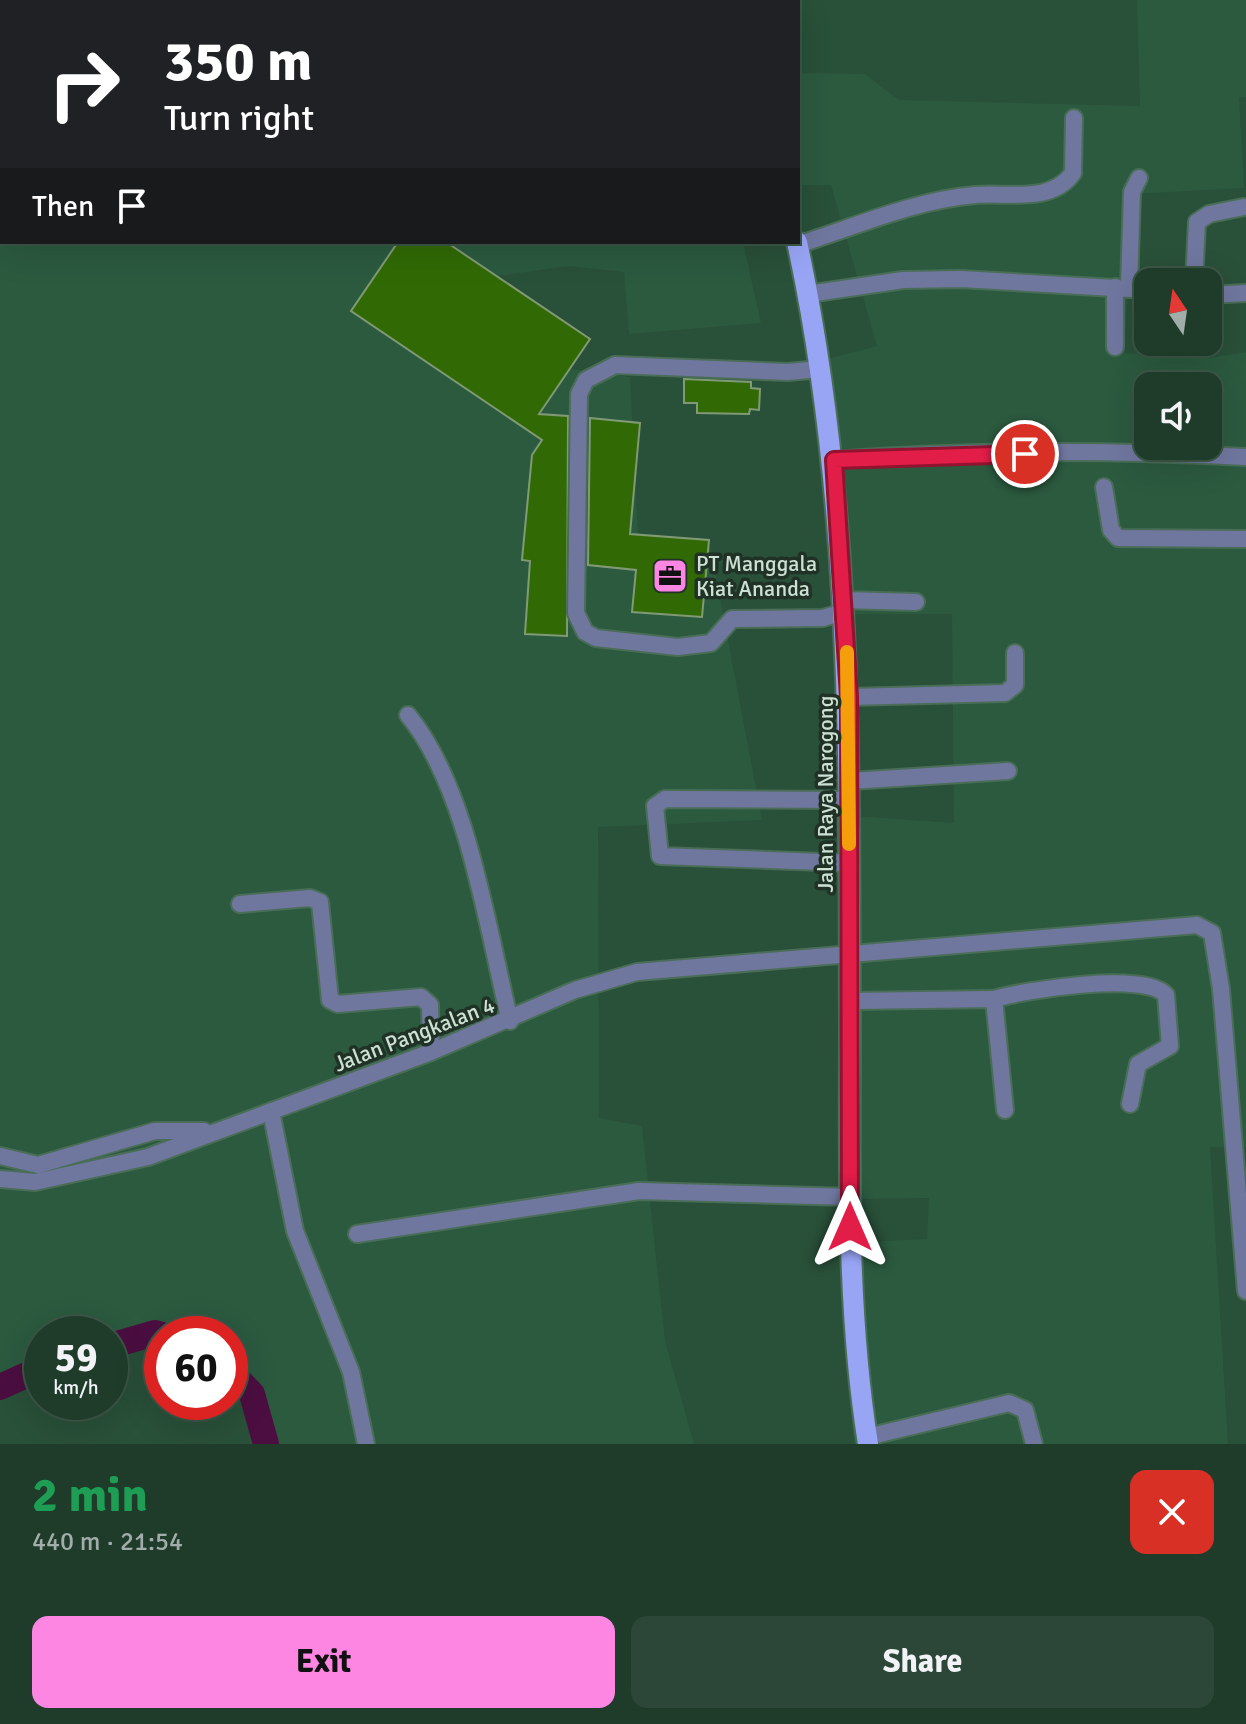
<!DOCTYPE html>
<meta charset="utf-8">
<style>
body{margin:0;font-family:Signika,sans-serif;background:#2c4737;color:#f1f3f6;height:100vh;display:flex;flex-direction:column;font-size:30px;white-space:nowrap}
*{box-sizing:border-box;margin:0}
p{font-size:26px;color:#a1ada9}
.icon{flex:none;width:44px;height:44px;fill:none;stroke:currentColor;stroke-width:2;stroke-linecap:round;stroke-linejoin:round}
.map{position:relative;height:1444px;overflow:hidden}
.side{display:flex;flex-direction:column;background:#1f3c2b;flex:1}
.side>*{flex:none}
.top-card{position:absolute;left:0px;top:0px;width:800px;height:244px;box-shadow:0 8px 32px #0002,0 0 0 2px #3c5647;background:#202124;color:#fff;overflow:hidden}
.needle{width:52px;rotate:347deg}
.tools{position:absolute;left:1134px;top:268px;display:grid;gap:16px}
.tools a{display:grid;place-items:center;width:88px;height:88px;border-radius:16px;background:#1f3c2b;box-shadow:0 8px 32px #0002,0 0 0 2px #3c5647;font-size:40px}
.speed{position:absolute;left:24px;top:1316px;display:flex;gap:16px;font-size:40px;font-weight:700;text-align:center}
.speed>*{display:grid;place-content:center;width:104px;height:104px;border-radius:50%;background:#1f3c2b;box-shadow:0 8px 32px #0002,0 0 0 2px #3c5647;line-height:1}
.speed small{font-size:20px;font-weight:400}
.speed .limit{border:12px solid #d22;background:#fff;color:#111}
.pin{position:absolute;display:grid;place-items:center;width:68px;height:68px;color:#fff;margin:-34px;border:4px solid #fff;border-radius:50%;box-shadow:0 2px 8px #0007}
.me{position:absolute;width:88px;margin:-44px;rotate:0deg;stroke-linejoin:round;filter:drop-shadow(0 0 6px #0008)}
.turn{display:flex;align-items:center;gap:28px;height:168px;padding:0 32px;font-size:36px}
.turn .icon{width:104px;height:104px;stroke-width:2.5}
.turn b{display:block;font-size:56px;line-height:68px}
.then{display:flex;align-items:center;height:76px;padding:0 32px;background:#0003;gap:16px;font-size:30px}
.round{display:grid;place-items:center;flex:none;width:84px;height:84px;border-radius:16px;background:#2c4737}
.overview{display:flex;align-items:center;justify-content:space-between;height:136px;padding:0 32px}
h1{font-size:48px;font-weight:700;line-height:60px;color:#1e9e55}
.cta{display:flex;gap:16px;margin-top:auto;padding:16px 32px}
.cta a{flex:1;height:92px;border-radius:16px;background:#fd86e2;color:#111;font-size:32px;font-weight:700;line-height:92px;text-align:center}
.cta a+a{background:#2c4737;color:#f1f3f6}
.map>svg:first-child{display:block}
.built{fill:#2b5a3f;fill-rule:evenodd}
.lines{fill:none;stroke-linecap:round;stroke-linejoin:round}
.river{stroke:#4c0e41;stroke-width:26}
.building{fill:#316a05;stroke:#819a76;stroke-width:2}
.minor-casing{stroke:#4a6d58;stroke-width:20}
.major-casing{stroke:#4a6d58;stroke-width:24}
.minor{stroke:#70779f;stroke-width:16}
.major{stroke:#98a5f5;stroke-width:20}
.route-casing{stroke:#92132f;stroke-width:20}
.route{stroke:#e11d48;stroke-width:14}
.slow{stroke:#f59e0b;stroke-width:14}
.labels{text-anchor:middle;stroke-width:7;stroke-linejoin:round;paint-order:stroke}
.poi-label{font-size:22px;fill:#cce1d3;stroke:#203126;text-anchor:start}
.street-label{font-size:22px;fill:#cce1d3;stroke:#203126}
</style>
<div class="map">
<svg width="1246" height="1444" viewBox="0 0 1246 1444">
<rect width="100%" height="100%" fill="#295039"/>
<g class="built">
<polygon points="0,0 494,0 2,2 2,242 743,242 761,323 629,334 624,272 569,266 497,276 490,327 529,363 630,377 638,534 709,540 762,820 598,827 599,1118 642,1126 665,1341 694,1444 266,1444 252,1394 230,1371 230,1334 155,1333 110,1346 110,1334 42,1334 42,1368 0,1387"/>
<path d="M1137 0H1246V97H1239L1244 188 1134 194 1124 353 1210 358 1246 352V1147H1210L1228 1444H854L849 1392 848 1243 927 1239 929 1198 851 1199 842 815 954 823 952 614H842L844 518 809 364 877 346 831 185H798V73L865 74 899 100 1140 106ZM1148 386H1208V446H1148Z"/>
</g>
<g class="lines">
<g class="river">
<polyline points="110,1346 155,1333 162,1335"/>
<polyline points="230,1371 252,1394 266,1444"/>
<polyline points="0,1387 42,1368"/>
</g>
</g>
<g class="building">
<polygon points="398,242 446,242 590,339 539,414 568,416 567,636 525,634 530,561 522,560 532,455 542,440 351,311"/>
<polygon points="684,379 751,382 751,388 760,389 759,410 750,409 749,414 697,413 697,403 684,403"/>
<polygon points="590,418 640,423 630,534 709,540 702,617 632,612 636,570 588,565"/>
</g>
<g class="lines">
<defs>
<g id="minor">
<polyline points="488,0 488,2"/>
<polyline points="208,2 208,0"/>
<polyline points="0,114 2,114"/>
<polyline points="0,161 2,161"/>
<path d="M797 245C854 227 915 200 975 195 1008 192 1051 204 1073 173L1074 118"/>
<polyline points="1194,282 1197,222 1209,214 1244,207"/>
<polyline points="1115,287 1115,347"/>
<polyline points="1129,288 1132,192 1139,178"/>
<polyline points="808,294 903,280 961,279 1148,290"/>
<polyline points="1208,295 1246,293"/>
<polyline points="820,369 788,372 615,365 586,380 579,394 576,613 585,632 596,638 678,647 711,643 732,619 823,618 844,612"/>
<path d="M834 460C970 450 1109 450 1246 457"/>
<polyline points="1104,487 1111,530 1118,538 1246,539"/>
<polyline points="843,600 916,602"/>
<polyline points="849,697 1005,693 1015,685 1015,653"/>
<path d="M408 715C468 788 487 928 510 1021"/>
<polyline points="850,781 1008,771"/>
<polyline points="849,800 665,799 655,806 660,856 849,863"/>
<polyline points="240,904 310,898 320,902 330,1000 338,1004 421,997 430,1005 431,1052"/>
<path d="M994 999C1025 990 1145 971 1166 995L1170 1046 1138 1064 1130 1104"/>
<polyline points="850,1001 994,999 1005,1110"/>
<polyline points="271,1111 295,1231 351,1372 366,1444"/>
<polyline points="0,1156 38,1165 155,1131 204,1131"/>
<polyline points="0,1179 35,1182 148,1157 431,1052 575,990 637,972 1197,925 1212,933 1221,989 1246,1291"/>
<polyline points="357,1234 639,1191 850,1197"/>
<polyline points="867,1437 1009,1403 1025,1410 1034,1444"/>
</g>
<g id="major">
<polyline points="748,0 748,2"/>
<path d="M797 242C853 501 849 763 850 1027 850 1166 846 1306 868 1444"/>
</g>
</defs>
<use href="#minor" class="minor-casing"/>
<use href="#major" class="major-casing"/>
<use href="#minor" class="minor"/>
<use href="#major" class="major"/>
</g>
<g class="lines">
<defs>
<polyline id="route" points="850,1227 849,697 834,460 1025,454"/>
</defs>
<use href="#route" class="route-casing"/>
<use href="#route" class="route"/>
<polyline class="slow" points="847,652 849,844"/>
</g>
<defs>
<symbol id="office-square" viewBox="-11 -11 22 22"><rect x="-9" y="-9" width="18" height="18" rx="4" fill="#fd86e2" stroke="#203126"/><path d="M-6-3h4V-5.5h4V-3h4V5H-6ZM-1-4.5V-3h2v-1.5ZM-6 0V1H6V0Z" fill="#111"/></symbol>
</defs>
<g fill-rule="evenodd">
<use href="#office-square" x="650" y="556" width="40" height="40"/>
</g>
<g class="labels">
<g class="poi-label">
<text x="696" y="571">PT Manggala<tspan x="696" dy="25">Kiat Ananda</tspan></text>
</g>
<g class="street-label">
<text transform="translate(825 794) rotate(-90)" y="8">Jalan Raya Narogong</text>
<text transform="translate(414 1034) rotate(-21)" y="8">Jalan Pangkalan 4</text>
</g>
</g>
</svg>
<div class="tools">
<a><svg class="needle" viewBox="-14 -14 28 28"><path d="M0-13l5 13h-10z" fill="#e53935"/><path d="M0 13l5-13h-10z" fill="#a1ada9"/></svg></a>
<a><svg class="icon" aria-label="sound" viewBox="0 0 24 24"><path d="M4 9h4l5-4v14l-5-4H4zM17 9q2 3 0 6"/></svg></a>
</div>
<div class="speed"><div>59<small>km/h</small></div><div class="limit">60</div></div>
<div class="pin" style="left:1025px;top:454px;background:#d93025"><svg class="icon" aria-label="arrive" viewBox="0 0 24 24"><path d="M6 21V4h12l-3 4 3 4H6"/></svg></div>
<svg class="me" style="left:850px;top:1227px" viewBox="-20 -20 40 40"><path d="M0-17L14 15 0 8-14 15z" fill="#e11d48" stroke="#fff" stroke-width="4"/></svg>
<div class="top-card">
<div class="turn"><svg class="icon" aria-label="right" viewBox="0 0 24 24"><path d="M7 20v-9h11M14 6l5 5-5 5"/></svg><div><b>350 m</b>Turn right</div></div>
<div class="then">Then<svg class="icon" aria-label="arrive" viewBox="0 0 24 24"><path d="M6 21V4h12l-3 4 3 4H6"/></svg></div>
</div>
</div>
<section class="side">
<div class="overview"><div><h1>2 min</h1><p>440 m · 21:54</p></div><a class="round" style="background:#d93025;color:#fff"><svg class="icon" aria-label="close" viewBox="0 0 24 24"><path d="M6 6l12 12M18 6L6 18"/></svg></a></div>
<div class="cta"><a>Exit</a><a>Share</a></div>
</section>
